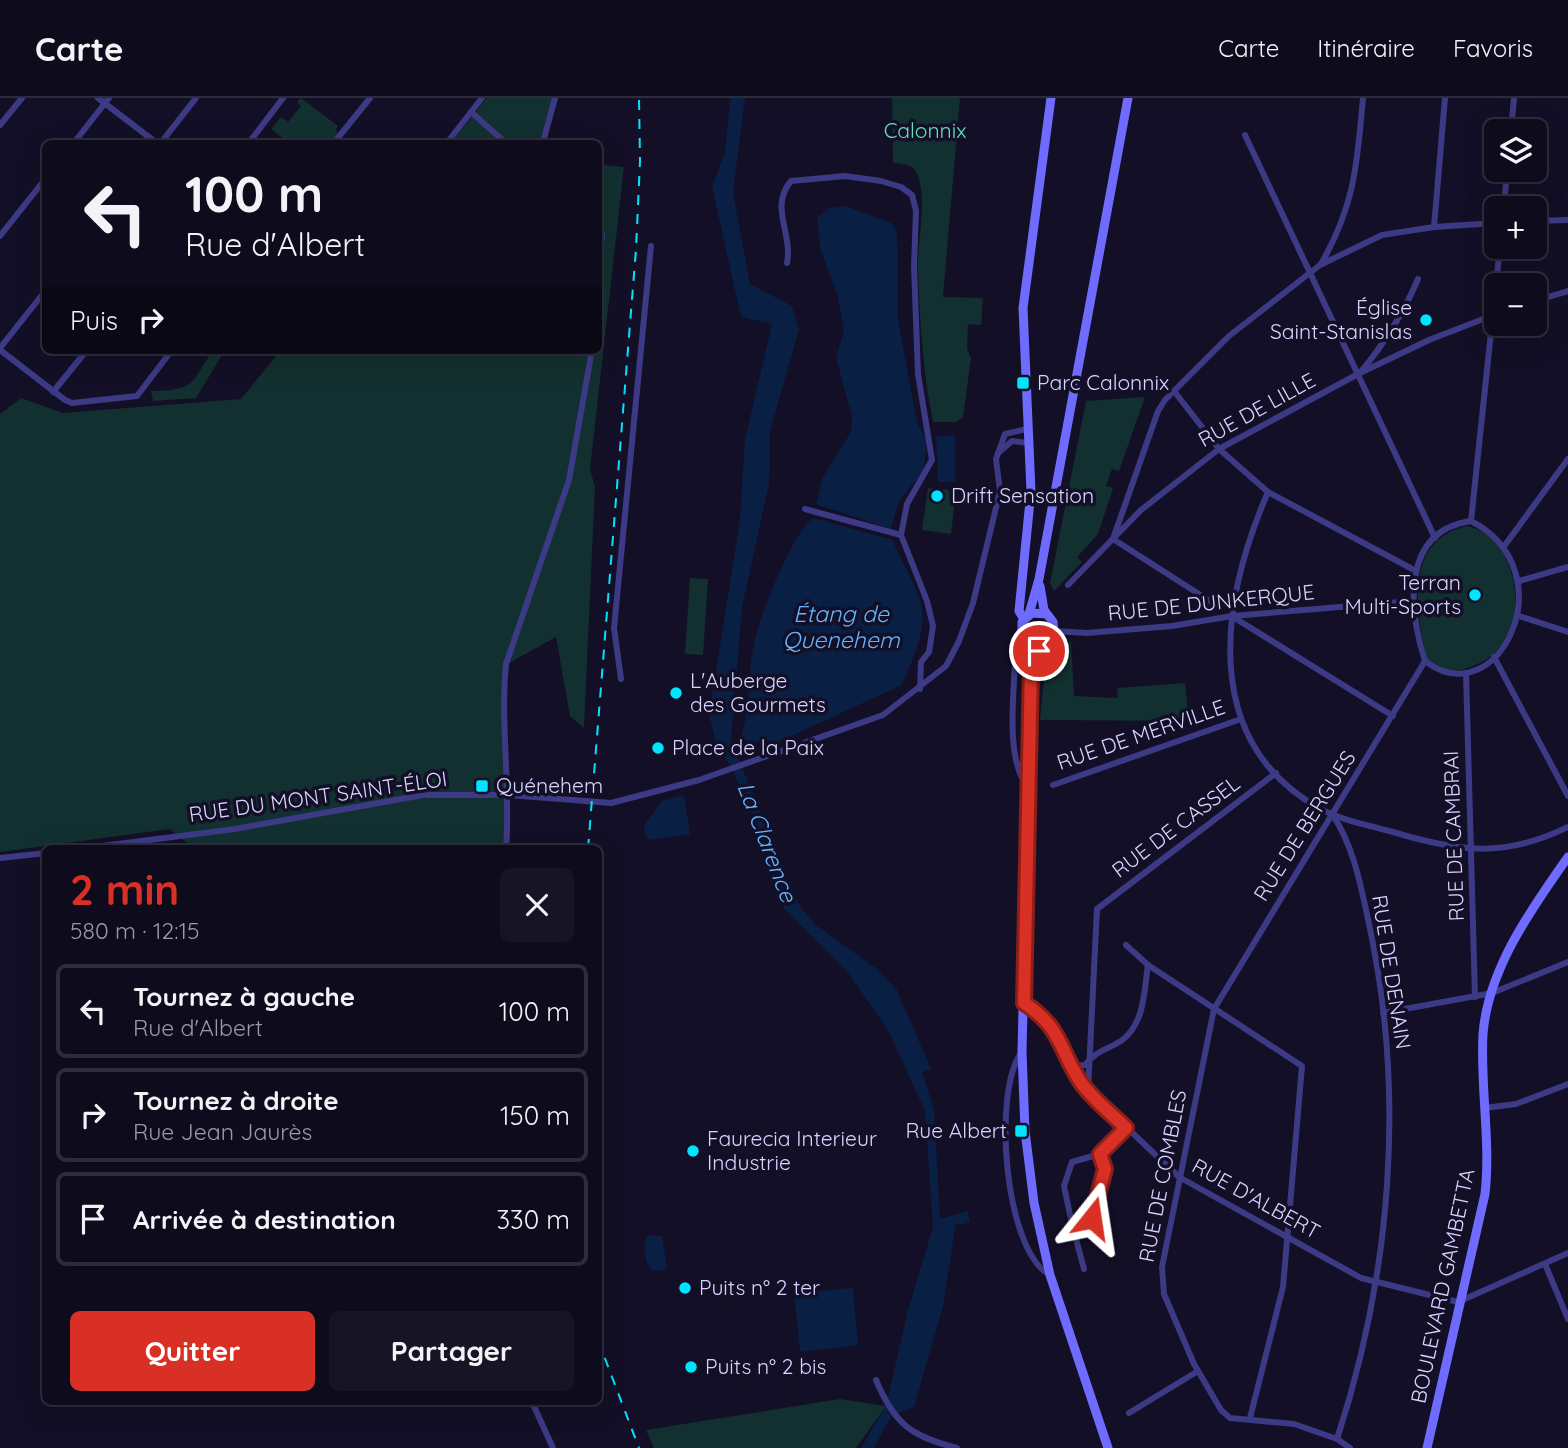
<!DOCTYPE html>
<html lang="fr">
<meta charset="utf-8">
<style>
body{margin:0;font-family:Quicksand,sans-serif;background:#171425;color:#f1f3f6;height:100vh;display:flex;flex-direction:column;font-size:26px;white-space:nowrap}
*{box-sizing:border-box;margin:0}
p{font-size:23px;color:#9b9ba3}
.icon{flex:none;width:38px;height:38px;fill:none;stroke:currentColor;stroke-width:2;stroke-linecap:round;stroke-linejoin:round}
.map{position:relative;flex:1;overflow:hidden}
.details{position:absolute;left:42px;top:747px;width:560px;height:560px;display:flex;flex-direction:column;background:#0e0b1c;border-radius:10px;box-shadow:0 7px 28px #0002,0 0 0 2px #2e2b3b}
.details>*{flex:none}
.hud{position:absolute;left:42px;top:42px;width:560px;height:214px;border-radius:10px;box-shadow:0 7px 28px #0002,0 0 0 2px #2e2b3b;background:#0e0b1c;color:#f1f3f6;overflow:hidden}
.controls{position:absolute;left:1484px;top:21px;display:grid;gap:14px}
.controls a{display:grid;place-items:center;width:63px;height:63px;border-radius:10px;background:#0e0b1c;box-shadow:0 7px 28px #0002,0 0 0 2px #2e2b3b;font-size:35px}
.pin{position:absolute;display:grid;place-items:center;width:60px;height:60px;color:#fff;margin:-30px;border:4px solid #fff;border-radius:50%;box-shadow:0 2px 7px #0007}
.me{position:absolute;width:77px;margin:-38px;rotate:15deg;stroke-linejoin:round;filter:drop-shadow(0 0 5px #0008)}
.turn{display:flex;align-items:center;gap:24px;height:147px;padding:0 28px;font-size:32px}
.turn .icon{width:91px;height:91px;stroke-width:2.5}
.turn b{display:block;font-size:49px;line-height:60px}
.then{display:flex;align-items:center;height:66px;padding:0 28px;background:#0003;gap:14px;font-size:26px}
.round{display:grid;place-items:center;flex:none;width:74px;height:74px;border-radius:10px;background:#171425}
.overview{display:flex;align-items:center;justify-content:space-between;height:119px;padding:0 28px}
h1{font-size:42px;font-weight:700;line-height:52px;color:#d93025}
.action{display:flex;gap:14px;margin-top:auto;padding:14px 28px}
.action a{flex:1;height:80px;border-radius:10px;background:#d93025;color:#fff;font-size:28px;font-weight:700;line-height:80px;text-align:center}
.action a+a{background:#171425;color:#f1f3f6}
ul{padding:0;list-style:none}
li{display:flex;align-items:center;gap:21px;height:94px;margin:0 14px 10px;padding:0 14px;border:4px solid #2e2b3b;border-radius:10px}
li div{flex:1}
li b{display:block;font-size:26px}
li em{font-style:normal}
header{display:flex;align-items:center;gap:42px;box-sizing:border-box;height:98px;padding:0 35px;background:#0e0b1c;border-bottom:2px solid #2e2b3b}
header strong{font-size:33px}
nav{display:flex;gap:38px;margin-inline-start:auto;font-size:24px}
.map>svg:first-child{display:block}
.green{fill:#12302f}
.water{fill:#0a1f44}
.lines{fill:none;stroke-linecap:round;stroke-linejoin:round}
.street{stroke:#3d3a85;stroke-width:6}
.secondary{stroke:#6f6bff;stroke-width:9}
.rail{stroke:#00e5ff;stroke-width:2;stroke-dasharray:10 9;stroke-linecap:butt}
.route-casing{stroke:#8d1f18;stroke-width:18}
.route{stroke:#d93025;stroke-width:12}
.poi-dot{fill:#00e5ff;stroke:#130f26;stroke-width:2.5}
.labels{text-anchor:middle;stroke-width:7;stroke-linejoin:round;paint-order:stroke}
.park-label{font-size:21px;fill:#5fe0c0;stroke:#130f26}
.poi-label{font-size:21px;fill:#d9d4ff;stroke:#130f26;text-anchor:start}
.street-label{font-size:21px;fill:#d9d4ff;stroke:#130f26}
.water-label{font-size:23px;font-style:italic;fill:#62b6ff;stroke:#130f26}
</style>
<header>
<strong>Carte</strong>
<nav><a>Carte</a><a>Itinéraire</a><a>Favoris</a></nav>
</header>
<div class="map">
<svg width="1568" height="1350" viewBox="0 0 1568 1350">
<rect width="100%" height="100%" fill="#130f26"/>
<g class="green">
<polygon points="301,0 338,28 335,32 338,35 330,45 289,45 271,31 281,19 288,24 301,8 297,4"/>
<polygon points="487,0 556,0 541,45 450,46"/>
<path d="M892 0H960L943 199 983 200 981 227 968 226 967 251 971 260 963 319 956 324H933C923 275 920 225 918 175 916 148 929 97 916 74 912 65 901 66 893 65Z"/>
<polygon points="599,66 624,69 590,371 595,389 584,630 570,618 556,539 507,566 506,751 194,751 170,731 0,754 0,316 21,300 63,315 241,301 281,252 598,252"/>
<path d="M213 252H225L196 300 153 303 151 293C195 292 190 287 213 252Z"/>
<polygon points="1145,299 1119,373 1112,371 1106,388 1113,390 1098,436 1077,459 1082,464 1054,493 1050,485 1086,303"/>
<polygon points="928,390 956,393 951,436 922,432"/>
<path d="M1467 428C1511 438 1526 499 1508 537 1498 560 1474 570 1451 574L1427 561C1416 514 1403 442 1467 428Z"/>
<polygon points="690,480 708,481 703,557 685,556"/>
<polygon points="1071,542 1074,598 1118,600 1117,590 1185,585 1189,623 1040,622 1045,572"/>
<polygon points="840,1301 886,1308 856,1350 654,1350 646,1332"/>
</g>
<g class="water">
<polygon points="730,0 745,0 733,95 750,186 792,208 799,231 770,333 769,386 742,509 731,643 799,807 816,827 877,871 897,892 931,971 922,974 934,1012 940,1121 968,1113 970,1123 963,1127 956,1125 943,1208 914,1309 891,1318 874,1350 861,1350 886,1308 908,1212 933,1129 925,1013 888,932 846,872 784,811 762,741 732,670 717,649 709,617 740,421 745,342 772,226 741,219 712,89 725,54"/>
<polygon points="846,108 891,125 897,134 898,222 917,324 927,344 923,373 899,403 891,431 816,406 823,379 851,334 852,319 836,259 844,233 838,199 820,150 817,120 829,110"/>
<polygon points="936,338 955,338 955,384 938,384"/>
<path d="M813 420 893 442C900 463 914 481 920 502 929 528 912 563 902 587L774 646 740 642C751 614 747 576 754 546 760 517 791 437 813 420Z"/>
<polygon points="684,697 690,736 651,742 646,740 644,727 662,703"/>
<path d="M648 1137 662 1138 667 1168 664 1172 652 1173C645 1165 641 1145 648 1137Z"/>
<polygon points="853,1190 858,1247 800,1254 794,1195"/>
</g>
<g class="lines">
<g class="street">
<polyline points="98,0 158,46"/>
<polyline points="471,14 507,46"/>
<polyline points="0,27 22,0"/>
<polyline points="1511,33 1514,0"/>
<polyline points="1245,37 1435,440"/>
<polyline points="543,44 555,0"/>
<polyline points="73,46 109,0"/>
<polyline points="160,46 196,0"/>
<polyline points="248,46 283,0"/>
<polyline points="333,46 370,0"/>
<polyline points="446,46 482,0"/>
<polyline points="1504,110 1507,72"/>
<polyline points="1535,123 1568,122"/>
<polyline points="598,125 602,135 598,186"/>
<polyline points="1434,129 1445,0"/>
<polyline points="0,138 46,80"/>
<path d="M787 165C793 135 769 109 791 83L845 78 881 83 901 89 912 97 916 113 914 168 918 276 932 362 907 406 901 437 927 503 933 528 929 554 921 564 920 591"/>
<path d="M1321 166C1355 107 1357 66 1363 0"/>
<polyline points="1535,203 1568,193"/>
<polyline points="0,250 46,192"/>
<polyline points="0,252 65,302 72,305 137,298 172,252"/>
<path d="M1360 275C1384 246 1403 216 1418 181"/>
<polyline points="1174,293 1219,351 1268,394 1416,473"/>
<polyline points="53,294 87,252"/>
<polyline points="998,355 1012,343 1028,345"/>
<path d="M1268 394C1222 500 1198 640 1317 709 1340 722 1368 727 1393 734 1459 754 1505 760 1568 729"/>
<polyline points="805,411 901,437"/>
<path d="M1471 423C1568 473 1499 619 1425 563 1409 513 1400 433 1471 423Z"/>
<polyline points="1471,423 1500,149"/>
<polyline points="1505,447 1568,361"/>
<polyline points="1519,483 1568,469"/>
<polyline points="1068,487 1141,412 1219,351 1358,276 1429,242 1496,216"/>
<polyline points="1216,507 1113,441 1158,313 1165,302 1229,238 1320,167 1382,137 1434,129 1496,125"/>
<polyline points="1519,518 1568,534"/>
<polyline points="1233,519 1393,618"/>
<polyline points="1054,533 1087,535 1172,528 1232,518 1413,503"/>
<path d="M1023 540 1018 547 1015 562C1014 598 1005 660 1028 690"/>
<polyline points="1494,559 1568,698"/>
<polyline points="1466,575 1475,899"/>
<polyline points="621,581 614,530 651,148"/>
<polyline points="1053,687 1241,621"/>
<path d="M1332 716C1354 748 1361 789 1369 826 1406 997 1391 1176 1337 1341"/>
<polyline points="79,751 235,731 423,697 509,697 611,705 699,682 883,617 946,568 959,543 973,505 1000,393 996,361 1005,336 1027,331"/>
<path d="M506 751C511 689 500 628 506 566L569 382 592 252"/>
<polyline points="0,760 46,755"/>
<polyline points="1126,847 1148,867 1302,968 1283,1189 1250,1320"/>
<path d="M1024 905C1064 931 1061 959 1088 993L1179 1079 1361 1180 1458 1204 1568 1155"/>
<polyline points="1383,915 1492,895 1568,864"/>
<path d="M1022 954C992 991 1004 1153 1050 1177"/>
<path d="M1073 968 1085 967C1094 954 1108 951 1121 943 1145 926 1144 893 1148 867"/>
<polyline points="1088,993 1097,811 1276,675"/>
<polyline points="1484,1010 1516,1006 1568,986"/>
<polyline points="1072,1126 1064,1088 1072,1064 1100,1056"/>
<polyline points="1545,1166 1568,1221"/>
<polyline points="1084,1171 1072,1126 1092,1120 1105,1071 1100,1056 1126,1030"/>
<path d="M876 1282C895 1327 911 1338 957 1350"/>
<polyline points="532,1304 553,1350"/>
<polyline points="1129,1315 1198,1273"/>
<polyline points="1350,1350 1337,1341 1294,1326 1230,1320 1221,1312 1194,1266 1164,1196 1162,1169 1214,911 1425,563"/>
</g>
<g class="secondary">
<polyline points="1040,488 1044,512 1053,524 1054,533 1044,546 1030,546 1022,536 1022,524 1032,515 1046,516"/>
<polyline points="1029,516 1039,481 1128,0"/>
<polyline points="1024,521 1019,513 1031,393 1023,210 1051,0"/>
<polyline points="1026,543 1031,570 1022,954 1025,1033 1034,1105 1050,1177 1108,1350"/>
<path d="M1427 1350 1485 1096C1491 1043 1480 989 1483 936 1488 871 1532 810 1568 759"/>
</g>
<g class="rail">
<polyline points="588,751 636,151 640,63 639,0"/>
<polyline points="598,1242 639,1350"/>
</g>
</g>
<g class="lines">
<defs>
<path id="route" d="M1039 553 1031 570 1024 905C1062 930 1058 949 1080 983 1092 1001 1111 1015 1126 1030L1100 1056 1105 1071 1092 1120"/>
</defs>
<use href="#route" class="route-casing"/>
<use href="#route" class="route"/>
</g>
<g class="poi-dot">
<circle cx="1426" cy="222" r="7"/>
<rect x="1016" y="278" width="14" height="14" rx="3.5"/>
<circle cx="937" cy="398" r="7"/>
<circle cx="1475" cy="497" r="7"/>
<circle cx="676" cy="595" r="7"/>
<circle cx="658" cy="650" r="7"/>
<rect x="475" y="681" width="14" height="14" rx="3.5"/>
<rect x="1014" y="1026" width="14" height="14" rx="3.5"/>
<circle cx="693" cy="1053" r="7"/>
<circle cx="685" cy="1190" r="7"/>
<circle cx="691" cy="1269" r="7"/>
</g>
<g class="labels">
<g class="park-label">
<text x="925" y="40">Calonnix</text>
</g>
<g class="poi-label">
<text x="1412" y="217" text-anchor="end">Église<tspan x="1412" dy="24">Saint-Stanislas</tspan></text>
<text x="1037" y="292">Parc Calonnix</text>
<text x="951" y="405">Drift Sensation</text>
<text x="1461" y="492" text-anchor="end">Terran<tspan x="1461" dy="24">Multi-Sports</tspan></text>
<text x="690" y="590">L'Auberge<tspan x="690" dy="24">des Gourmets</tspan></text>
<text x="672" y="657">Place de la Paix</text>
<text x="496" y="695">Quénehem</text>
<text x="1007" y="1040" text-anchor="end">Rue Albert</text>
<text x="707" y="1048">Faurecia Interieur<tspan x="707" dy="24">Industrie</tspan></text>
<text x="699" y="1197">Puits n° 2 ter</text>
<text x="705" y="1276">Puits n° 2 bis</text>
</g>
<g class="street-label">
<text transform="translate(1257 312) rotate(-29)" y="7">RUE DE LILLE</text>
<text transform="translate(1211 505) rotate(-6)" y="7">RUE DE DUNKERQUE</text>
<text transform="translate(1141 637) rotate(-19)" y="7">RUE DE MERVILLE</text>
<text transform="translate(318 699) rotate(-8)" y="7">RUE DU MONT SAINT-ÉLOI</text>
<text transform="translate(1305 728) rotate(-58)" y="7">RUE DE BERGUES</text>
<text transform="translate(1176 729) rotate(-37)" y="7">RUE DE CASSEL</text>
<text transform="translate(1454 738) rotate(-92)" y="7">RUE DE CAMBRAI</text>
<text transform="translate(1391 874) rotate(81)" y="7">RUE DE DENAIN</text>
<text transform="translate(1163 1078) rotate(-79)" y="7">RUE DE COMBLES</text>
<text transform="translate(1256 1101) rotate(29)" y="7">RUE D'ALBERT</text>
<text transform="translate(1443 1188) rotate(-78)" y="7">BOULEVARD GAMBETTA</text>
</g>
<g class="water-label">
<text x="841" y="524">Étang de<tspan x="841" dy="26">Quenehem</tspan></text>
<text transform="translate(767 744) rotate(69)" y="8">La Clarence</text>
</g>
</g>
</svg>
<div class="controls">
<a><svg class="icon" aria-label="layers" viewBox="0 0 24 24"><path d="M12 4l9 5-9 5-9-5zM3 14l9 5 9-5"/></svg></a>
<a>+</a>
<a>−</a>
</div>
<div class="pin" style="left:1039px;top:553px;background:#d93025"><svg class="icon" aria-label="arrive" viewBox="0 0 24 24"><path d="M6 21V4h12l-3 4 3 4H6"/></svg></div>
<svg class="me" style="left:1092px;top:1120px" viewBox="-20 -20 40 40"><path d="M0-17L14 15 0 8-14 15z" fill="#d93025" stroke="#fff" stroke-width="4"/></svg>
<div class="hud">
<div class="turn"><svg class="icon" aria-label="left" viewBox="0 0 24 24"><path d="M17 20v-9H6M10 6l-5 5 5 5"/></svg><div><b>100 m</b>Rue d'Albert</div></div>
<div class="then">Puis<svg class="icon" aria-label="right" viewBox="0 0 24 24"><path d="M7 20v-9h11M14 6l5 5-5 5"/></svg></div>
</div>
<section class="details">
<div class="overview"><div><h1>2 min</h1><p>580 m · 12:15</p></div><a class="round"><svg class="icon" aria-label="close" viewBox="0 0 24 24"><path d="M6 6l12 12M18 6L6 18"/></svg></a></div>
<ul>
<li><svg class="icon" aria-label="left" viewBox="0 0 24 24"><path d="M17 20v-9H6M10 6l-5 5 5 5"/></svg><div><b>Tournez à gauche</b><p>Rue d'Albert</p></div><em>100 m</em></li>
<li><svg class="icon" aria-label="right" viewBox="0 0 24 24"><path d="M7 20v-9h11M14 6l5 5-5 5"/></svg><div><b>Tournez à droite</b><p>Rue Jean Jaurès</p></div><em>150 m</em></li>
<li><svg class="icon" aria-label="arrive" viewBox="0 0 24 24"><path d="M6 21V4h12l-3 4 3 4H6"/></svg><div><b>Arrivée à destination</b></div><em>330 m</em></li>
</ul>
<div class="action"><a>Quitter</a><a>Partager</a></div>
</section>
</div>
